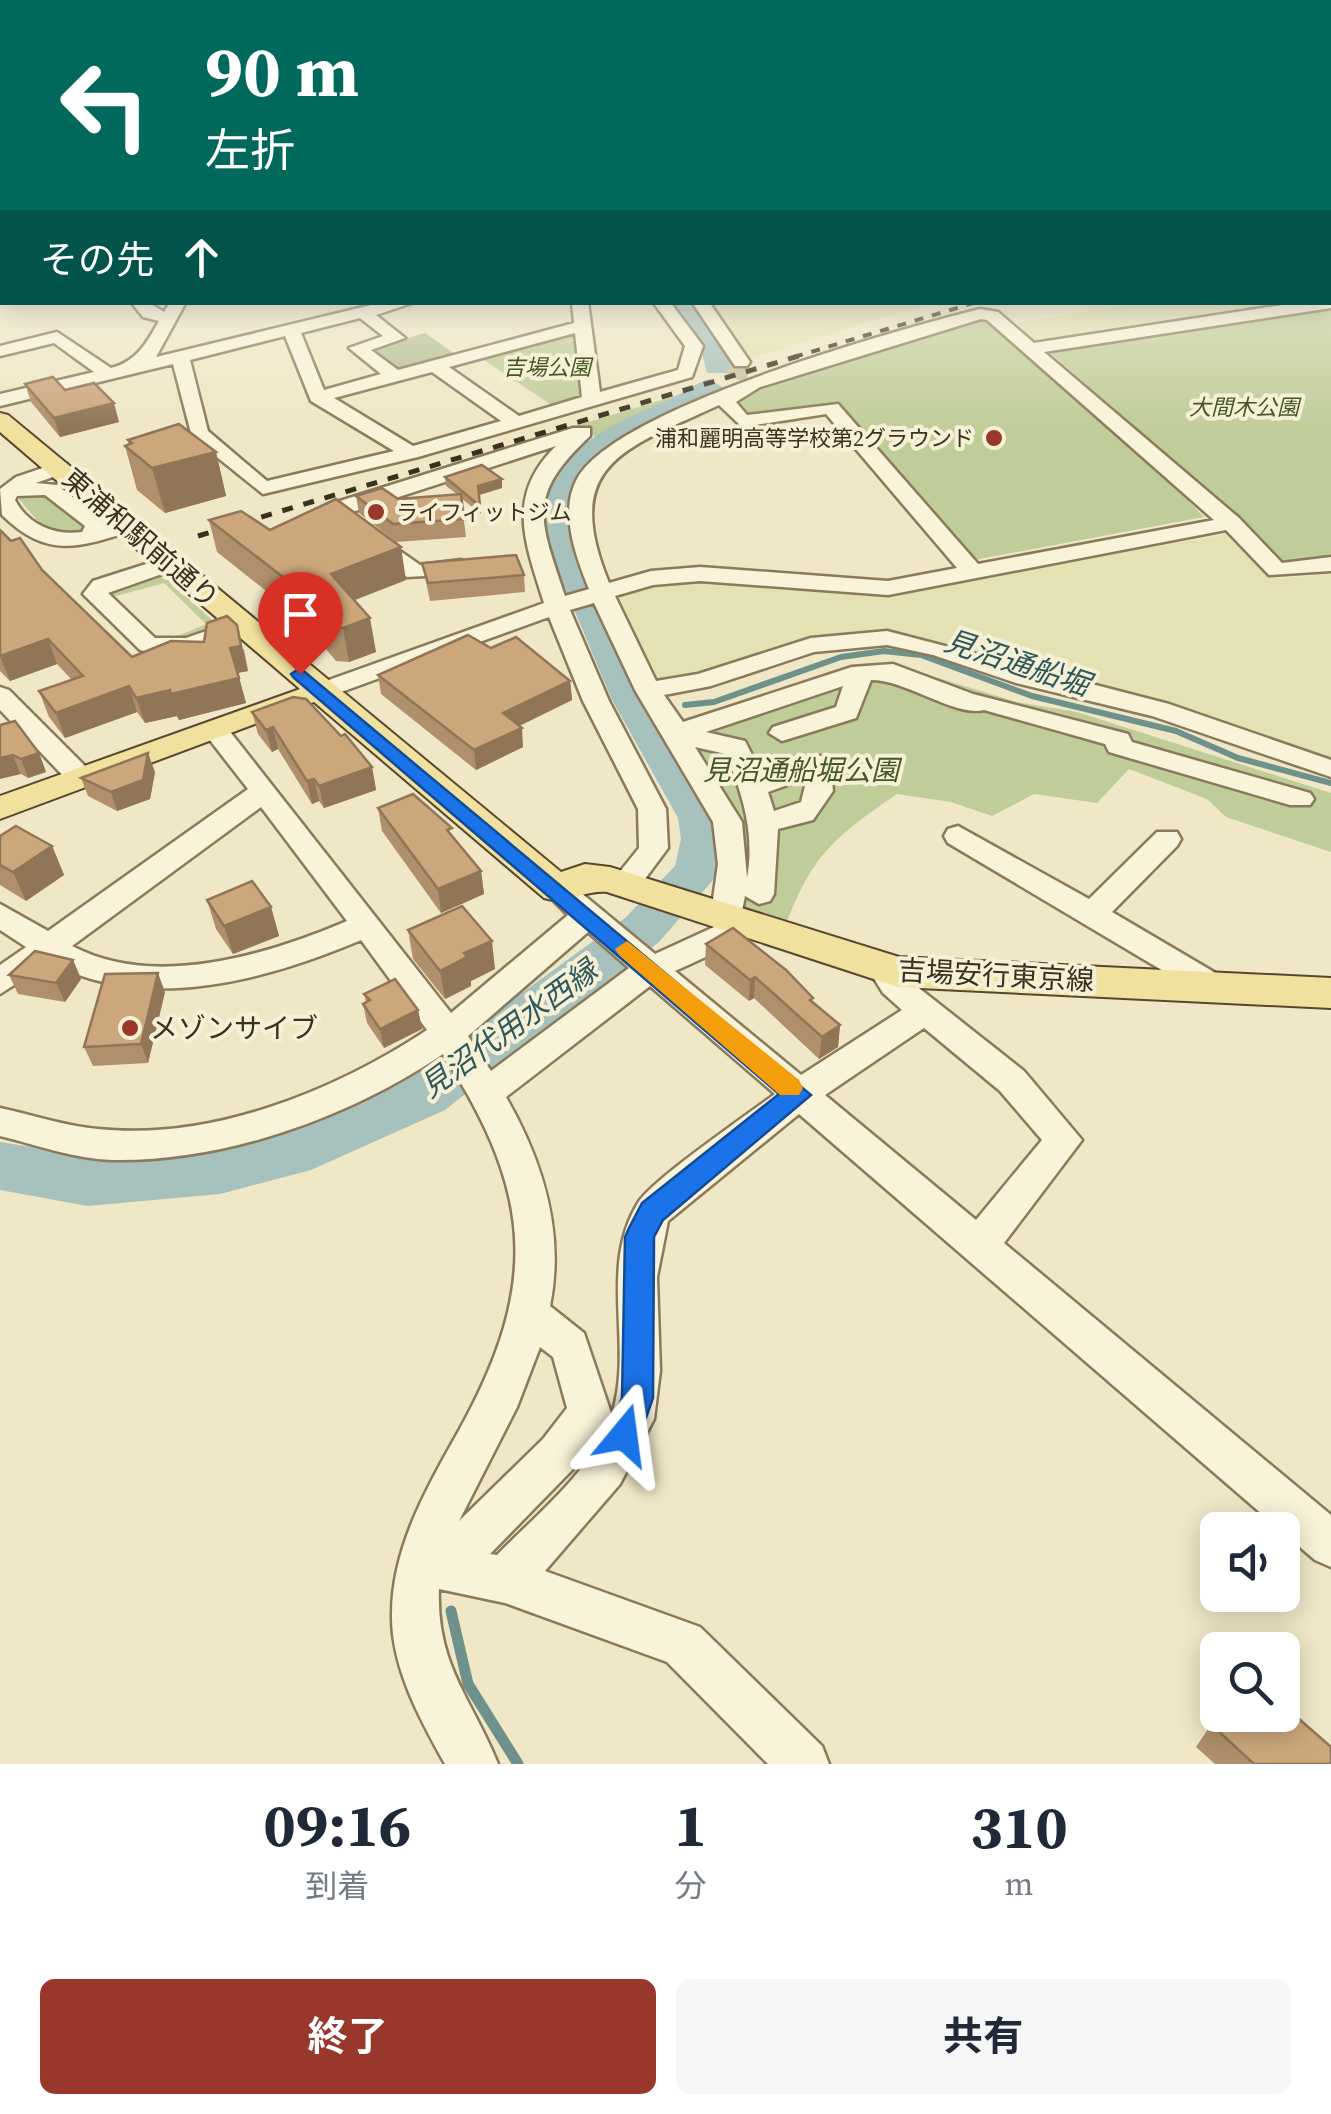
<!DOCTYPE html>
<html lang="ja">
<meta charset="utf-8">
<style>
body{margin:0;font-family:"Source Serif 4","Noto Sans JP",serif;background:#f6f6f7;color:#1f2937;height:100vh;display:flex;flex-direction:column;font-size:38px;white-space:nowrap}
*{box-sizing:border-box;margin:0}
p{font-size:32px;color:#747a83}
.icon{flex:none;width:55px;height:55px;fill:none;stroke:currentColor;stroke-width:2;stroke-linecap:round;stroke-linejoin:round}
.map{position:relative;height:1764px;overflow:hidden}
.sheet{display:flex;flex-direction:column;background:#fff;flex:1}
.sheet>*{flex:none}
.guide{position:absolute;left:0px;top:0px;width:1332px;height:305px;box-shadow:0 5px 25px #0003;background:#00695c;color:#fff;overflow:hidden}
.tools{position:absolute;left:1200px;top:1512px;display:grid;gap:20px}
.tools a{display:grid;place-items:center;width:100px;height:100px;border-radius:15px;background:#fff;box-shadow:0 5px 25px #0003;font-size:50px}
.pin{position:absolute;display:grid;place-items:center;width:85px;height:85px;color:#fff;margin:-102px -42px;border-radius:50% 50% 50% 0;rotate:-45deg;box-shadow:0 0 10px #0007}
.pin .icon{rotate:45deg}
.me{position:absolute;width:110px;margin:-55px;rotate:16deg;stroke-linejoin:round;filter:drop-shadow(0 0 8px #0008)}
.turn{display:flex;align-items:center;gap:35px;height:210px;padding:0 40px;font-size:45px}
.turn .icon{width:130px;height:130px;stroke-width:2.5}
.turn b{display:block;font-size:70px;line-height:85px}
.then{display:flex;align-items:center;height:95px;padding:0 40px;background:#0003;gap:20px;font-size:38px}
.eta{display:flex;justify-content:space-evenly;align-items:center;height:170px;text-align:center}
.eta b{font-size:60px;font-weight:700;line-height:70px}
.primary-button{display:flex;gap:20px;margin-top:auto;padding:20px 40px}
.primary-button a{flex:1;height:115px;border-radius:15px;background:#99372b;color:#fff;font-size:40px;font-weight:700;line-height:115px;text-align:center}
.primary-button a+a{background:#f6f6f7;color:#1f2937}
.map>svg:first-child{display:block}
.farmland{fill:#e4e2b3}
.green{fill:#c1cd99}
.cemetery{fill:#b8c298}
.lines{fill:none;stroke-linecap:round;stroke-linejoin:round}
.stream-far1{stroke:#6e918c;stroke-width:6}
.stream{stroke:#6e918c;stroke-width:11}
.river{fill:#a7c2bd;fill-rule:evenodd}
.minor-tunnel{stroke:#cbc2a5;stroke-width:20;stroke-dasharray:20 10;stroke-linecap:butt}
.minor-casing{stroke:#8a7a5b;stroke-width:5}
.major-casing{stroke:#58472f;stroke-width:4}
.minor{fill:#f9f3d9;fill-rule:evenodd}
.major{fill:#f1e19e;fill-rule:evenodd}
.rail-far1{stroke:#3a301f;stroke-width:4;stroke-dasharray:9 9;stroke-linecap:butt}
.rail{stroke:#3a301f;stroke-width:5;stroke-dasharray:11 11;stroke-linecap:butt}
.wall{fill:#b0906b}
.shaded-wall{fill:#907557}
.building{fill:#cda77c;stroke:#907557;stroke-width:2.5}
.route{fill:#1a73e8;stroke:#114b97;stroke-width:2.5}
.slow{fill:#f59e0b}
.poi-dot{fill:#99372b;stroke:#f6f0d6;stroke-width:4}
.labels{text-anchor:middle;stroke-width:8;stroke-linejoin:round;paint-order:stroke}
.far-park-label{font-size:22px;font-style:italic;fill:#455726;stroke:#f6f0d6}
.far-poi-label{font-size:22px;fill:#3a301f;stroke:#f6f0d6;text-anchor:end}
.street-label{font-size:28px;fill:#3a301f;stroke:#f6f0d6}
.park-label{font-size:28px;font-style:italic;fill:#455726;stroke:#f6f0d6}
.poi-label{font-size:28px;fill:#3a301f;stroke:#f6f0d6;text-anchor:start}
.water-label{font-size:30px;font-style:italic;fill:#2f585a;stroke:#f6f0d6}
</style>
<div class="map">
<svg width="1331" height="1764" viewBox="0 0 1331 1764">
<rect width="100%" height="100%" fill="#efe7c6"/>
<g class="farmland">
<polygon points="703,303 933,303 741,361"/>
<polygon points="1138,303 1309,303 1037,345 1011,324"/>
<polygon points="1233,533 1279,579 1331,574 1331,766 1208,720 944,645 885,634 696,679 654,684 608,595 641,584 693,579 887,594"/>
</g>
<g class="green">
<polygon points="1331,306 1331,558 1283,563 1233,512 1048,351"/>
<polygon points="981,318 1148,459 1204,517 974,560 835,404 751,417 743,416 734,400 765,383"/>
<polygon points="569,332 577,334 580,400 553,406 478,356"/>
<polygon points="692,391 597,438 584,428 548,434"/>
<path d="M26 494C51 495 79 505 89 531L48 533 17 497Z"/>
<polygon points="160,573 223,630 197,640 173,638 206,624 164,583 109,598 114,588"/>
<path d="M864 667 912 670 1017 702 1077 712 1331 793V852L1226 817 1207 799 1129 769 1097 803 1034 794 992 816 951 802 897 794C836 836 812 854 786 925L737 907 741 869 677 729Z"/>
</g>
<polygon class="cemetery" points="425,333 455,354 398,369 366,350"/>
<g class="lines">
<polyline class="stream-far1" points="685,705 714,702 841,657 884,651 921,655 1032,696 1176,731 1238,758 1331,783"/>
<polyline class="stream" points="451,1611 468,1684 518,1764"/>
<g class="river">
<polygon points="673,302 699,302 728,346 731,367 727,373 707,373 700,346"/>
<path d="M709 379 724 388C712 405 696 409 678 417 628 439 579 463 571 521L651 698 724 818 727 839 721 871 659 942 445 1110 311 1170 220 1194 88 1206 0 1190V1142L88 1156 220 1146 282 1131 405 1078 625 918 675 866 681 839 678 818 611 698 537 521C549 452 609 425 668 400 682 394 695 383 709 379Z"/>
</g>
<polyline class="minor-tunnel" points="736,379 741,362"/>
<defs>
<g id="minor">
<rect x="0" y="199" width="2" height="8"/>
<rect x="0" y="277" width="2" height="10"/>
<path d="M1331 298V308L1044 352 1239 518 1282 563 1331 557V571L1269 575 1226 530 888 595 700 581 653 585 615 596 656 681 698 674 811 638 887 631 1169 704 1331 760V777L1152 716 1016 683 933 655 887 645 814 652 711 686 664 695 683 722 852 667 893 664 973 694 1128 734 1132 742 1310 793 1314 799 1310 805H1290L1109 752 1105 744 984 710C954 717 907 680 871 680L856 718 782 741 769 733 773 727 836 707 843 686 706 732 745 741 762 775 820 756 830 758 833 791 813 820 778 829 774 894 770 901 759 904 745 896 741 916 756 918 761 926 756 934 675 971 801 1075 902 1010 883 993 868 969 873 961H895L905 977 1024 1071 1082 1140 1004 1243 1331 1515V1567L1315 1560 799 1114 668 1221 657 1277 660 1371 654 1419 620 1484 545 1571 700 1627 822 1746 829 1764H768L667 1662 505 1603 439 1589C436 1665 472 1699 498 1764H445C420 1719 391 1667 392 1614 392 1553 422 1496 452 1443 539 1291 537 1199 443 1054 350 1117 226 1162 112 1160 74 1159 37 1145 0 1136V1108C33 1115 65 1126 98 1129 211 1141 335 1091 427 1030L361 940C267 980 145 1014 50 962L0 994V965L26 947 0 930V904L48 931 248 789 202 730 215 722 224 724 451 1013 568 915 542 889 546 882H568L655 954 714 927 710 920 718 864 713 822 635 690 594 603 570 610 609 701 666 809 668 848 636 891H614L610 884 639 848 638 809 583 701 549 617 330 696 321 699 308 691 312 686 544 603C525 542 505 496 556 446L343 515H327V505L573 428H590V436C526 496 539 518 565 596L589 589C576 557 559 512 577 479 615 408 897 330 980 309L998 312 1034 343 1302 302H1330ZM981 319 987 320 1214 520 978 564 838 404 747 415 736 402 760 387ZM719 405 742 427 826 414 957 568 888 581 700 567 651 571 609 583C560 464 624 449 719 405ZM695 747 726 754C743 795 755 834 747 878L742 822ZM807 778 801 802 774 811 768 792ZM261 807 347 921C267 955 155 990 72 946ZM588 932 629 968 491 1071 468 1036ZM650 986 775 1094C747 1115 652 1180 638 1203 598 1268 634 1346 612 1414 594 1469 536 1515 497 1555L490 1554 573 1469 611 1413 584 1333 550 1306C565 1232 543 1162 506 1097ZM924 1028 1000 1091 1042 1140 976 1220 825 1095ZM540 1347 553 1357 567 1408 543 1439 459 1521 517 1407Z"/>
<path d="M131 302H148L164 312 170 302H186L156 357 384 302H415L376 315 405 338 371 350 398 370 574 323 572 302H588L600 392 678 370 685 346 653 302H670L703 346 692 377 418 457 263 494 192 437 173 364 0 406V394L94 372 54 343 0 356V346L57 332 111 368C136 362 147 343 159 321L143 317ZM360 318 383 336 349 348 381 374 324 390 301 333ZM575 333 582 397 519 416 449 367ZM285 336 311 401 394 451 267 481 208 431 190 360ZM432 372 501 421 413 446 334 398Z"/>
<polygon points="692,302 709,302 750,362 747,366 735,366"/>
<path d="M60 462 67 464V472L36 483 57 485 107 524 134 520V530C79 548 47 559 2 515L0 489 16 477ZM45 495 85 526 82 532C55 536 28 525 15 500L17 496Z"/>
<polygon points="373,532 420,565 461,560 472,567 461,574 407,577 365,544 362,539"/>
<path d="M171 556 179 558V568L108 593 155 638H186L241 619 253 626 249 631C214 644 179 660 140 650L83 594 93 581Z"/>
<polygon points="0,687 9,690 91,772 95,778 91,784 71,784 0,710"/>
<polygon points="958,826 1089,899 1157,832 1177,832 1181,839 1177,846 1112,912 1224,978 1229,986 1224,994 1213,998 1202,994 948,843 944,836 948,829"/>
</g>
<path id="major" d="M0 413 8 415 561 872 585 864 610 867 899 957 1331 978V1008L898 987 607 892C584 890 566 905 544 898L314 702 0 819V796L300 689 0 432Z"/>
</defs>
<use href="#minor" class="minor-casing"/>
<use href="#major" class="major-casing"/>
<use href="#minor" class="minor"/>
<use href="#major" class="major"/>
<polyline class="rail-far1" points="794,357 977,302"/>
<polyline class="rail" points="198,536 802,355"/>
</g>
<g class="wall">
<polygon points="25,384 65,390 119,422 60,437 31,402"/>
<polygon points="128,440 216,452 226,496 165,513 137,490 125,446 129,444"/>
<polygon points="445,477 502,479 502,488 479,495 481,514 461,498 466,537 396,542 359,513 356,496 398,499 457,494 446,486"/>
<polygon points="209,520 270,530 406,580 354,600 376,652 349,662 336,661 299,617 217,552"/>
<polygon points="0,530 132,657 244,649 248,671 238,673 246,703 179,720 177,716 145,723 137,712 65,738 49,717 39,691 72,680 57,664 10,681 0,671"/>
<polygon points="422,563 524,575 525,592 430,601"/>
<polygon points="491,648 570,681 572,700 519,726 523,747 476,770 381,694 378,675"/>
<polygon points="252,712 372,767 376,790 324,808 319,801 312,804 278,749 272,752 258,734"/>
<polygon points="0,725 39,753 46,772 28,778 21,774"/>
<polygon points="155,772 150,799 117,811 88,796 81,778"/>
<polygon points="378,808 454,838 481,871 484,894 441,913 382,831"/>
<polygon points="0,836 52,846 64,875 26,901 0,885"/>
<polygon points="207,900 271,907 279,936 233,954 216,929"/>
<polygon points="408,930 495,969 471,981 471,986 445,999 413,959"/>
<polygon points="706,944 813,1002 840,1025 838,1047 819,1059 754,998 749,1001 705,965"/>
<polygon points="73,960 81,979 65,1002 18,994 9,975"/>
<polygon points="165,992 148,1063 93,1066 84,1047"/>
<polygon points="364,994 418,1010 422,1029 384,1048 367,1023 363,1004 366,1002"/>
<polygon points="1218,1714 1282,1715 1331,1764 1215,1764 1196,1747"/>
</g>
<g class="shaded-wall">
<polygon points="2,252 2,273 0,273 0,253"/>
<polygon points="114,403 119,422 60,437 54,418"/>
<polygon points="216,452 226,496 165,513 152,468"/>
<polygon points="502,479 502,488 479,495 478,486"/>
<polygon points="401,547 406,580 337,607 331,574"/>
<polygon points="370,618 376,652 349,662 343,628"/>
<polygon points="237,625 248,671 236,673 230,648"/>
<polygon points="48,639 57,664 10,681 0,656"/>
<polygon points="239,678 246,703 179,720 177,716 145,723 136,698"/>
<polygon points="570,681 572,700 505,733 503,713"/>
<polygon points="129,686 137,712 65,738 56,713"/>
<polygon points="273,727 278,749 272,752 266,730"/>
<polygon points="522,728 523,747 476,770 474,750"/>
<polygon points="39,753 46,772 28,778 21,759"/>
<polygon points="148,753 155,772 150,799 117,811 111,792"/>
<polygon points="13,755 21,774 0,779 0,758"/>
<polygon points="372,767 376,790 324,808 319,786"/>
<polygon points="314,779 319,801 312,804 307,781"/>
<polygon points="52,846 64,875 26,901 13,872"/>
<polygon points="481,871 484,894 441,913 438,889"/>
<polygon points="271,907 279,936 233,954 224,926"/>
<polygon points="492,941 495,969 471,981 471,986 445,999 440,971 464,953"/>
<polygon points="73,960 81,979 65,1002 56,983"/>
<polygon points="158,973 165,992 148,1063 141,1044"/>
<polygon points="755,977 754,998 749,1001 750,980"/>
<polygon points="418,1010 422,1029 384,1048 380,1029"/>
<polygon points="840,1025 838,1047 819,1059 822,1037"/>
</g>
<g class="building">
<polygon points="0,231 2,231 2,252 0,253"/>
<polygon points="53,377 65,390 94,383 114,403 54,418 25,384"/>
<polygon points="179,424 216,452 152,468 125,446 132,443 128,440"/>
<polygon points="482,465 502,479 478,486 480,506 445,477"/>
<polygon points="382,488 398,499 461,494 464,519 393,524 356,496"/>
<polygon points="336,499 401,547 331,574 370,618 343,628 330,627 292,584 209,520 241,511 270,530"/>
<polygon points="0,530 11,541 20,538 42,570 132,657 171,641 204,642 207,623 227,616 237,625 241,646 230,648 239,678 171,694 170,690 136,698 129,686 56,713 39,691 83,676 48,639 0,656"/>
<polygon points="516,555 524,575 428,583 422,563"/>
<polygon points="468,635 491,648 516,637 570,681 503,713 522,728 474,750 378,675"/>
<polygon points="293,697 306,699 341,736 345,734 372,767 319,786 314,779 307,781 273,727 266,730 252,712"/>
<polygon points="15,721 39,753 21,759 13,755 0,758 0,725"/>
<polygon points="148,753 143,780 111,792 81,778"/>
<polygon points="413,794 452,828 447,830 481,871 438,889 378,808"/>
<polygon points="16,826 52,846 13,872 0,865 0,836"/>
<polygon points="252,881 271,907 224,926 207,900"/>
<polygon points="462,906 492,941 464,953 467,957 440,971 408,930"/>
<polygon points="733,928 786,970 813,998 810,1000 840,1025 822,1037 755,977 750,980 706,944"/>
<polygon points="35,951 73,960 56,983 9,975"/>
<polygon points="158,973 141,1044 84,1047 105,974"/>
<polygon points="395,979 418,1010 380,1029 363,1004 370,1000 364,994"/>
<polygon points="1282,1704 1331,1747 1331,1764 1254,1764 1214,1727 1222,1715 1282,1715"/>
</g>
<linearGradient id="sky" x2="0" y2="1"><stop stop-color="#8ebad7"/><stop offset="0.42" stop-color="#f8f4e5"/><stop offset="1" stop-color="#f8f4e5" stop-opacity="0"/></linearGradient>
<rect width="1331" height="429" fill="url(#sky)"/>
<polygon class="route" points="300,668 811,1095 663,1220 654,1237 653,1398 636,1446 624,1451 612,1446 608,1435 622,1398 625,1237 629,1228 642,1203 779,1094 294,678 291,674"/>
<polygon class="slow" points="627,941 799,1080 803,1088 799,1095 780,1095 619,955 615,949"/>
<g class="poi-dot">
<circle cx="994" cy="438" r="10"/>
<circle cx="376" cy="512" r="10"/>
<circle cx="130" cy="1028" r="10"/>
</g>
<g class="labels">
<g class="far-park-label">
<text x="547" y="375">吉場公園</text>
<text x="1244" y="415">大間木公園</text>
</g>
<g class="far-poi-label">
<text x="974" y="446">浦和麗明高等学校第2グラウンド</text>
<text x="396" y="520" text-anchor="start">ライフィットジム</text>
</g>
<g class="street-label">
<text transform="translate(141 538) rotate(41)" y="10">東浦和駅前通り</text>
<text transform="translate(996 975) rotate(3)" y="10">吉場安行東京線</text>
</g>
<g class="park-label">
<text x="801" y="780">見沼通船堀公園</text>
</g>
<g class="poi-label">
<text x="150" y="1038">メゾンサイブ</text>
</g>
<g class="water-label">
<text transform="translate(1017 663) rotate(18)" y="10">見沼通船堀</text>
<text transform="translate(509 1029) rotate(-36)" y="10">見沼代用水西縁</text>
</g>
</g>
</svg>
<div class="tools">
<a><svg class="icon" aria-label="sound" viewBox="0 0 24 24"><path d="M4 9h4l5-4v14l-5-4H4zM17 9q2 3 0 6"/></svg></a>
<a><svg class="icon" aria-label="search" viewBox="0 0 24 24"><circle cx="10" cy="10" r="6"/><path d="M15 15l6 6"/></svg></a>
</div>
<div class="pin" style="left:300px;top:674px;background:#d93025"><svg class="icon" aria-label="arrive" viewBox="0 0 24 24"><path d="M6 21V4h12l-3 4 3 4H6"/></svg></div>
<svg class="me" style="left:624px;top:1435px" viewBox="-20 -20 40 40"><path d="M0-17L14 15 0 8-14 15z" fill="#1a73e8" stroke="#fff" stroke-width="4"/></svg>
<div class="guide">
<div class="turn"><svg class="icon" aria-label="left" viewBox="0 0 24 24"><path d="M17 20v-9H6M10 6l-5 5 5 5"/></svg><div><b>90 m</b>左折</div></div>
<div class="then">その先<svg class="icon" aria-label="ahead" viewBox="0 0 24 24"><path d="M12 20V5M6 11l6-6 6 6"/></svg></div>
</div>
</div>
<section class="sheet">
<div class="eta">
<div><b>09:16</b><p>到着</p></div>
<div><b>1</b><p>分</p></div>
<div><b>310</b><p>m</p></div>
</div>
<div class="primary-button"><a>終了</a><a>共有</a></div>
</section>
